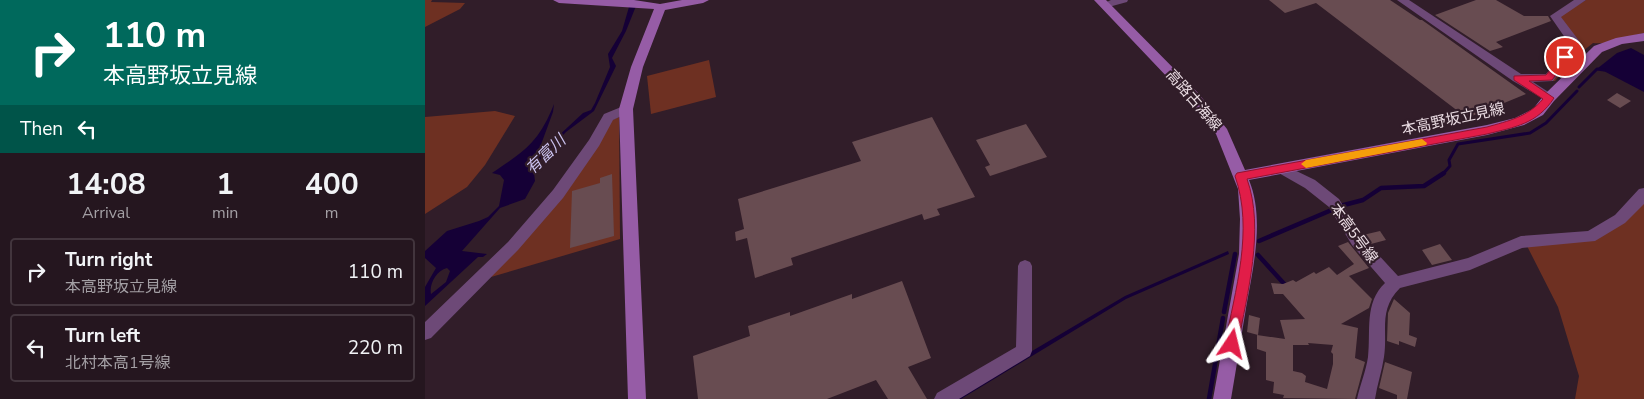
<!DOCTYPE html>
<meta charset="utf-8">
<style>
body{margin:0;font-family:"Nunito Sans","Noto Sans JP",sans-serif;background:#31232c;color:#f1f3f6;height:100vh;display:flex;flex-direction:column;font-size:19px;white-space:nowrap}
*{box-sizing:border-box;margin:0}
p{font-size:16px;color:#a39fa4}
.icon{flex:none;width:28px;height:28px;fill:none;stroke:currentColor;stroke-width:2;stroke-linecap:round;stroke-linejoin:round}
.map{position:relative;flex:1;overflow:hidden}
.panel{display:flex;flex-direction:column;background:#25161f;width:425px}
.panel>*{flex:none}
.top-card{background:#00695c;color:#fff;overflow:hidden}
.pin{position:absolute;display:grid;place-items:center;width:42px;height:42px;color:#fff;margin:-21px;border:2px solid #fff;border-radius:50%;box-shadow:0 1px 5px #0007}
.me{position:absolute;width:55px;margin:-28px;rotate:10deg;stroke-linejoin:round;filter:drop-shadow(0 0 4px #0008)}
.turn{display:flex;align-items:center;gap:18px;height:105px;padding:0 20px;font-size:22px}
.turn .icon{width:65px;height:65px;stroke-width:2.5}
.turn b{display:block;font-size:35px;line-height:42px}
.then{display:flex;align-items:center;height:48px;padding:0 20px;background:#0003;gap:10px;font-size:19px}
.eta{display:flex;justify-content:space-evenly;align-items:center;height:85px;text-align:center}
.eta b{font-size:30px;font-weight:700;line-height:35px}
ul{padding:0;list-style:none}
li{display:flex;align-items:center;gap:15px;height:68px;margin:0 10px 8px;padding:0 10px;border:2px solid #42353d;border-radius:5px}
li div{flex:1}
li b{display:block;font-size:19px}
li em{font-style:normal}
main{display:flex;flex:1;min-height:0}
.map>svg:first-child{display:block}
.green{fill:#6e3022}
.water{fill:#150036;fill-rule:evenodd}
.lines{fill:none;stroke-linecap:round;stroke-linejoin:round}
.stream-far1{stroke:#150036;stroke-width:3}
.stream{stroke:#150036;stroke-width:4.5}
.building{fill:#684c51;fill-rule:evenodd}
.street{fill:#6d4977;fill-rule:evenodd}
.secondary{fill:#965ca6;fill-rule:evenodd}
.route{fill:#e11d48;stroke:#92132f}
.slow{fill:#f59e0b}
.labels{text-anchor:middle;stroke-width:4.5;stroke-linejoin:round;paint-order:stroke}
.street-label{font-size:15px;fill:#e9dbe2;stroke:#311d29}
.water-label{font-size:16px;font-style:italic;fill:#cbc2ef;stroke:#311d29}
</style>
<main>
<section class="panel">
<div class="top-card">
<div class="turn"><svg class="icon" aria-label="right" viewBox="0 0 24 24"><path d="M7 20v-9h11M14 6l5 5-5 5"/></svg><div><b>110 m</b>本高野坂立見線</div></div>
<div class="then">Then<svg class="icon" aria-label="left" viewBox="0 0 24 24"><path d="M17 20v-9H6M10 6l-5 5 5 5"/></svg></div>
</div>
<div class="eta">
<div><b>14:08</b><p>Arrival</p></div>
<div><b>1</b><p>min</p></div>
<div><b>400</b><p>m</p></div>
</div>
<ul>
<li><svg class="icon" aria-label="right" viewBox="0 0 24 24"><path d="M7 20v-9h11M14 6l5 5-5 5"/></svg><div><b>Turn right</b><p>本高野坂立見線</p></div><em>110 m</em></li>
<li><svg class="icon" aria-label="left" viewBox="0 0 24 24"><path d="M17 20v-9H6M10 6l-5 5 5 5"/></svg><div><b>Turn left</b><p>北村本高1号線</p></div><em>220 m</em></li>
</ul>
</section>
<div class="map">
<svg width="1219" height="399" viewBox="0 0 1219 399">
<rect width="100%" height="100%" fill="#311d29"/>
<g class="green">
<polygon points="0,0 7,0 6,2 40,3 35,9 0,27"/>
<path d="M1161 0H1219V33C1202 36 1184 45 1168 43L1148 59 1130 81H1127L1155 44 1136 20V15Z"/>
<polygon points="284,60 291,97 226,114 222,76"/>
<polygon points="70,111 90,116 60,165 42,187 0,214 0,117"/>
<polygon points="194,117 195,239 66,277 185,121"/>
<polygon points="1219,202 1219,399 1150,399 1154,376 1133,307 1101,244 1157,240"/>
</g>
<g class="water">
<path d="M206 0 213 1 201 31 187 58 191 66 169 111 141 132 112 163 109 173 110 181 100 199 75 208 37 251 62 254 58 257H53L0 306V287L11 268 0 258V251L22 231 54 221 63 217 74 206 79 180 75 175 67 173C100 151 114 142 129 104L128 112 114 150 115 153 158 113 166 110 170 103 185 67 183 54 197 31ZM22 268 25 271 21 282 6 294C4 284 11 271 22 268Z"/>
<polygon points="1206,48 1219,55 1219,92 1173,68 1192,53"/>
<polygon points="803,251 804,254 701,299 536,399 526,399 700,296"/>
</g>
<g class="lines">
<g class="stream-far1">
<polyline points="1154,87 1172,69 1179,70"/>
<polyline points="1017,175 1025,166 1024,160 1033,144 1105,133 1121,123 1152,91"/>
</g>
<g class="stream">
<polyline points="915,206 938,200 956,188 999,186 1019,173"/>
<polyline points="834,241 909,209"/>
<polyline points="833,255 862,287"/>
<polyline points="799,312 810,254"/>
<polyline points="784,399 798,318"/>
</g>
</g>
<g class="building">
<polygon points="844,0 965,0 995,20 997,20 1101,94 1067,108 1074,112 1058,119 1052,114 1042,118 891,3 860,13"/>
<polygon points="1051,0 1071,0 1099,16 1123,16 1126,21 1071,42 1078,47 1065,51 1010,15"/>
<polygon points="1192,93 1206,101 1195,108 1182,100"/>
<polygon points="507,117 550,197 512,209 515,215 499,220 497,214 366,258 368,265 330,278 322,238 311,241 310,232 319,229 313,199 436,161 427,142"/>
<polygon points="601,124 622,157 565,176 560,167 565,165 551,140"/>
<polygon points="187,174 189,236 145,248 147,191 175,183 175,178"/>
<polygon points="955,231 961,240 946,244 938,235"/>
<path d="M923 242 944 268 924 276 947 299 944 308 916 324 933 328 930 358 940 362 930 399 858 398 859 395 848 393 849 382 841 380V352L832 349V335L860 339 855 320 880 319 858 294H849L846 283 858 284 868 280 871 282 889 272 891 274 904 267 912 275 929 264 913 246ZM883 343 908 345 906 352 908 354V364L902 389 880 382 881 376 877 373 868 371V345H884Z"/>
<polygon points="1015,244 1027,260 1007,265 997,250"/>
<polygon points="477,281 506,358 483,367 502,399 463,399 451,380 402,399 273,399 268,356 325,336 323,326 365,312 365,316 427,294 427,299"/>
<polygon points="969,299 985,313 984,335 992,338 990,347 974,341 974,345 962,341 963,313"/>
<polygon points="824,315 835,318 833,335 822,332"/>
<polygon points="960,362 987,372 982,399 972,399 972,395 954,388"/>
</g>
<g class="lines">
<g class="street">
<polygon points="686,0 703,0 702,2 680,8 675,5"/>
<polygon points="972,0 984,0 1096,74 1121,74 1143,46 1143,42 1125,16 1149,0 1161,0 1136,17 1155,42 1155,46 1128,81 1108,82 1128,95 1130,98 1124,102 1088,81"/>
<polygon points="201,105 205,106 207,109 205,112 188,120 174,146 138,198 93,250 6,338 0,340 0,322 83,242 128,190 164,140 179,114"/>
<path d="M857 164 890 180 914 199 937 237 973 276 1043 258 1096 236 1163 231 1190 215 1214 189 1219 188V204L1200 223 1170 241 1097 248 1045 270 975 288C953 310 963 330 959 357 957 371 952 385 950 399H932C935 385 941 371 943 357 946 331 939 303 960 283L927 245 904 207 880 188 852 172 850 169 852 166Z"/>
<polygon points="600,260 605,262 607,266 607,351 605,356 534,399 509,399 512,393 591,347 593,266 595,262"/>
</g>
<g class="secondary">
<polygon points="128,0 209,0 235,4 257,0 284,0 278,3 240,10 218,67 208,109 221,399 203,399 194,109 206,67 229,9 134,3"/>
<path d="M669 0H681L773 93 802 129 820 170 1062 125 1090 118 1108 109 1119 95 1169 46 1191 38 1219 33V41L1197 44 1177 52 1129 101 1118 115 1099 125 1062 135 824 180C840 219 828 268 821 308 816 339 811 369 806 399H788L814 254 815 219 813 189 791 134 763 99Z"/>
</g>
</g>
<path class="route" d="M1140 54 1145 57 1127 80 1104 81 1129 98C1112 124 1090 127 1062 134L822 179C840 229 822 294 813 344L812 349 807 351 802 349 800 344C810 291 829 230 810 176L812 173 1062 127C1083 121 1103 117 1118 99L1089 80V76L1121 75 1137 55Z"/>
<polygon class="slow" points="997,139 1002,143 1001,145 881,168 876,164 881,160"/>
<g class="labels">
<g class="street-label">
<text transform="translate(769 100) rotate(49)" y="5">高路古海線</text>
<text transform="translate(1028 119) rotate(-12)" y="5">本高野坂立見線</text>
<text transform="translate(929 233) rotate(54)" y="5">本高5号線</text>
</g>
<g class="water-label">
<text transform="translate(120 154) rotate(-44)" y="6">有富川</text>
</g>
</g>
</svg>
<div class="pin" style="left:1140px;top:57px;background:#d93025"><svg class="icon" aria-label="arrive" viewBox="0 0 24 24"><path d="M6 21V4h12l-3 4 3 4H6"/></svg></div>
<svg class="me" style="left:807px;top:344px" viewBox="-20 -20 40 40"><path d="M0-17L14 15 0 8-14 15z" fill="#e11d48" stroke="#fff" stroke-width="4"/></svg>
</div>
</main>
